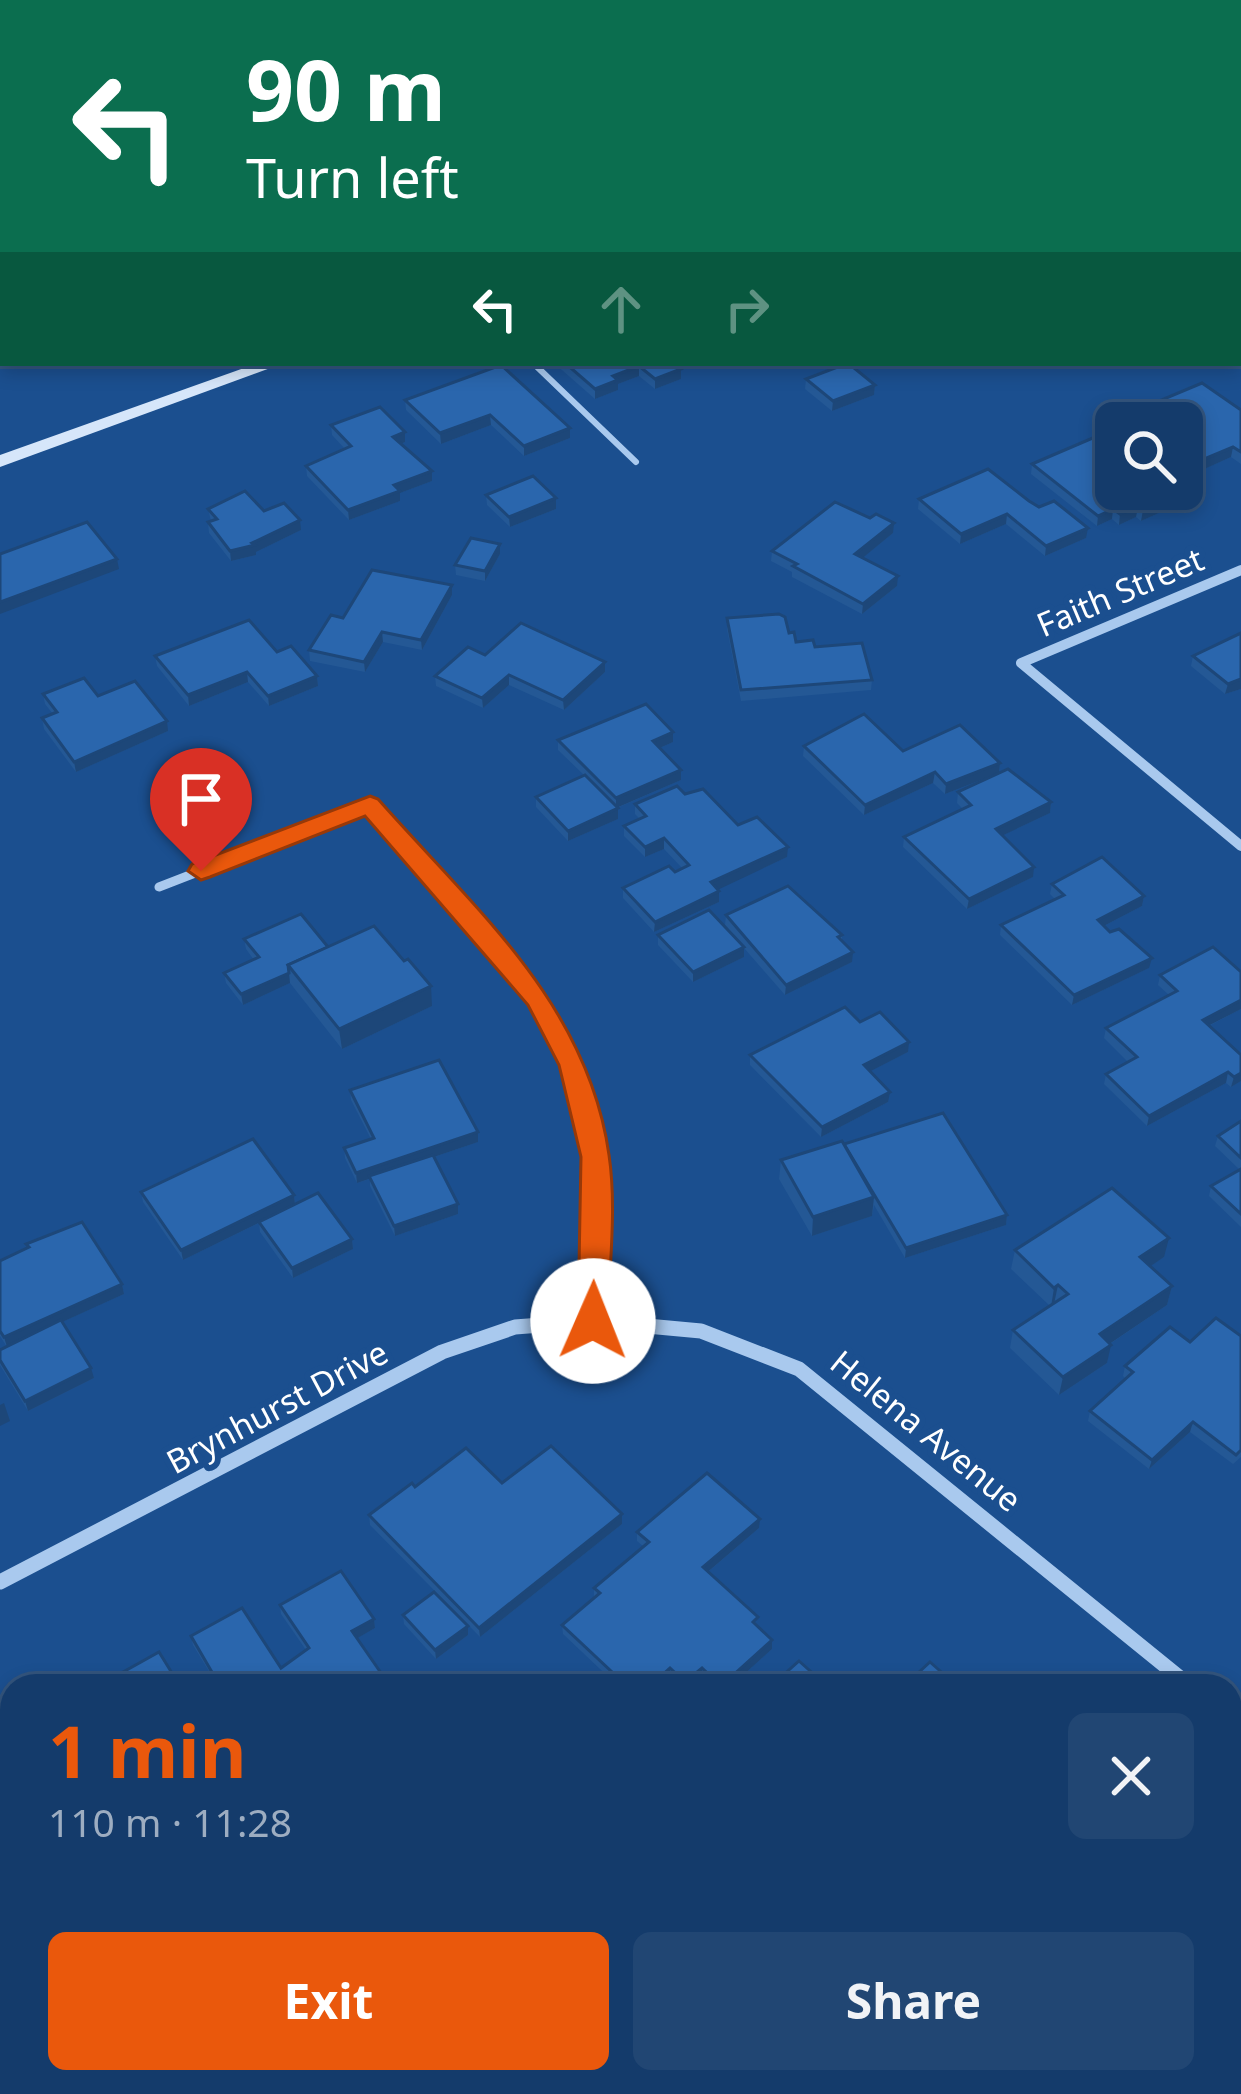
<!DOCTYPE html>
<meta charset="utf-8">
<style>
body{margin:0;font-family:"Noto Sans",sans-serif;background:#214673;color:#f1f3f6;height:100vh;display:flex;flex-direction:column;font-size:45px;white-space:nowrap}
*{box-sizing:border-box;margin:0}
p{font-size:39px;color:#9dadc1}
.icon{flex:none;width:66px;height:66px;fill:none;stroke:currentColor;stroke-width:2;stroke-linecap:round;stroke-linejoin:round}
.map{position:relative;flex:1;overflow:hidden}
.panel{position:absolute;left:0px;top:1674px;width:1242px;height:420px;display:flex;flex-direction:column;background:#143b6b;border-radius:36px 36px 0 0;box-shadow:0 6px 18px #0003,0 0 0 3px #33557e}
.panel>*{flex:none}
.top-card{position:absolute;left:0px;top:0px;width:1242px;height:366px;box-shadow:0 6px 18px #0003,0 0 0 3px #33557e;background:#0b6e4f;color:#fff;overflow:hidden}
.tools{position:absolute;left:1095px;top:402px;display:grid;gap:24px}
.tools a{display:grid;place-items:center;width:108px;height:108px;border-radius:18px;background:#143b6b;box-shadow:0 6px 18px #0003,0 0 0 3px #33557e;font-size:60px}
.pin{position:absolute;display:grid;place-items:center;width:102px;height:102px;color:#fff;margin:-123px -51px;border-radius:50% 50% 50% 0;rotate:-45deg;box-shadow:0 0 12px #0007}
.pin .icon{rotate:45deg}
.me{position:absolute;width:132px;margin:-66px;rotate:1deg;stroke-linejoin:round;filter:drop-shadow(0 0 9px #0008)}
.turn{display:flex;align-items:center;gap:42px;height:252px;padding:0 48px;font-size:54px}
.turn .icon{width:156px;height:156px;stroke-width:2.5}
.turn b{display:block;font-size:84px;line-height:102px}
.lanes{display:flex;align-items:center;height:114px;padding:0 48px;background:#0003;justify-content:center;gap:60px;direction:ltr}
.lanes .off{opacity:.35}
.round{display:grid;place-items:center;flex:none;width:126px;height:126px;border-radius:18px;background:#214673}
.headline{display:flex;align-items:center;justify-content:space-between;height:204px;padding:0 48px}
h1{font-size:72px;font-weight:700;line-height:90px;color:#ea580c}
.cta{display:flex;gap:24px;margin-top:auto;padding:24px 48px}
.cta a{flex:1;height:138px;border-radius:18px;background:#ea580c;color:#fff;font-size:48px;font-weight:700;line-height:138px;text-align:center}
.cta a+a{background:#214673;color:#f1f3f6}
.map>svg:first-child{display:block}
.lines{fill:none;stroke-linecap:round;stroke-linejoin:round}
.lane-far1{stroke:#a9c9ee;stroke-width:6}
.lane{stroke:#a9c9ee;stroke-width:9}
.street-far1{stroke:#a9c9ee;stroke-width:10}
.street{stroke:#a9c9ee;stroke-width:15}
.secondary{fill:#d6e6fa;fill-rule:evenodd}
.wall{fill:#245895}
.shaded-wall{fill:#1d4779}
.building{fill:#2a66ad;stroke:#1d4779;stroke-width:3}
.route{fill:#ea580c;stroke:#983908;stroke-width:3}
.labels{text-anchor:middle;stroke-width:12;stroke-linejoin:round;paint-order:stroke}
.street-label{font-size:33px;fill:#fff;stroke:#1b4f8f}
</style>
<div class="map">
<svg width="1241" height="2094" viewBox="0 0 1241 2094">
<rect width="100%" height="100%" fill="#1b4f8f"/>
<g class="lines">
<polyline class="lane-far1" points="533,363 636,462"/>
<polyline class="lane" points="159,887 370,805"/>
<g class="street-far1">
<polyline points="1241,570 1021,663 1241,846"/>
<path d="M370 805C432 876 540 979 573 1065 591 1114 595 1167 594 1218"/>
</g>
<g class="street">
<polyline points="594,1215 593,1321 701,1331 799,1369 1190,1686"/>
<polyline points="0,1582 442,1352 515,1327 593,1321"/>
<polyline points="1230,1719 1241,1728"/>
</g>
<g class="secondary">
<polygon points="1241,18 1241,28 1239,29 1239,19"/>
<polygon points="258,363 284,363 0,467 0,455"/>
</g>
</g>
<g class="wall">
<polygon points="197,0 378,0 379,3 197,3"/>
<polygon points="658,0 763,0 753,3 662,3"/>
<rect x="907" y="0" width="161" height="3"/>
<polygon points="554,363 674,363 681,379 655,389 639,376 618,384 618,390 595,399"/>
<polygon points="806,379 875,385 874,395 832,411 805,389"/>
<polygon points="405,400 570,428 570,438 524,456 491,425 441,444 406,410"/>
<polygon points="1241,410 1241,464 1231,457 1200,471 1182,457 1182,423 1136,423 1133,421 1135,411"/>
<polygon points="331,425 405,442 401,444 432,471 432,481 400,493 400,501 349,520 307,476 306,466 345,449 332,435"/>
<polygon points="1032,464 1181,493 1179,504 1141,521 1136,517 1119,525 1112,519 1097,526 1031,474"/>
<polygon points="486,495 556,509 510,527 487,505"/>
<polygon points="919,499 1029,501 1086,538 1045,556 1006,524 960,544 918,509"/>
<polygon points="208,509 264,511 301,530 256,552 256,555 231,561 209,533 208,522 211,521"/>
<polygon points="893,533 862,558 897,586 862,614 792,577 792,572 771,561 772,551"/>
<polygon points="500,544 500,554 485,581 456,575 455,565"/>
<polygon points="452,595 422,650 383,642 365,672 310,661 309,650 343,618"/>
<polygon points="727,618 789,633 796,642 815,647 872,680 871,690 741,701 727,629"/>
<polygon points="1241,633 1241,689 1225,694 1191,666 1193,656"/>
<polygon points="277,652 317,676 318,686 269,706 248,682 189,706 157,666 155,656"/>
<polygon points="485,655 605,672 564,710 509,685 483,708 436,686 435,676"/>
<polygon points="43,694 98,696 168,731 76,772 44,729 42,718 53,714 45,704"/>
<polygon points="558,740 673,742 660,748 681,780 617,808 618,819 568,841 536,807 536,797 584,775 558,750"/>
<polygon points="804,746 903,751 1000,763 999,773 945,794 933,783 864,815 803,756"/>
<polygon points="958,792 1051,802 1050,813 1003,835 1033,877 967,909 903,847 904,837 963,809 957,803"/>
<polygon points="685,794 787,857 717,889 719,902 654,932 623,898 623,888 682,868 664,849 645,857 624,836 624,826 640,819 635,814 635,804"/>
<polygon points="1052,884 1144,896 1142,906 1104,926 1149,968 1072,1005 1000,935 1001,925 1055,899 1050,894"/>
<polygon points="726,915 842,935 842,940 852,962 785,995 744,948 744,957 693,982 658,945 658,935 740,943 725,925"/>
<polygon points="244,939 328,947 432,1006 342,1049 290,983 243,1005 226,983 224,973 254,960 246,949"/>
<polygon points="1241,972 1241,1009 1209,1026 1241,1055 1241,1081 1231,1087 1226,1083 1147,1126 1104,1084 1106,1074 1128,1062 1104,1038 1106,1028 1169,995 1158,985 1160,975"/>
<polygon points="860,1022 908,1052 870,1071 888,1102 821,1137 750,1065 750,1055"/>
<polygon points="350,1090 478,1132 478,1142 434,1157 458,1214 395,1236 370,1186 370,1179 357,1183 345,1158 344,1148 371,1139 351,1100"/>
<polygon points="1241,1121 1241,1227 1209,1196 1211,1186 1240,1170 1215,1146 1218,1136"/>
<polygon points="781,1160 1007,1215 1006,1225 905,1258 874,1205 872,1216 812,1236 779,1179"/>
<polygon points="141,1192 294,1195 295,1204 352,1239 353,1249 293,1278 260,1232 259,1223 183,1260 143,1202"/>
<polygon points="26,1244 122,1284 124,1294 62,1322 94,1378 28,1411 0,1365 0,1350 7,1347 0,1336 0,1261 28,1248"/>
<polygon points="1015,1250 1164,1257 1150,1266 1172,1286 1167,1305 1110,1344 1107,1363 1059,1395 1010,1348 1013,1330 1050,1306 1011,1269"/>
<polygon points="1241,1336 1241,1457 1233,1464 1190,1432 1149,1469 1088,1421 1090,1411 1126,1379 1123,1376 1125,1366 1190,1342"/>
<polygon points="502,1483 622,1524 480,1637 370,1525 369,1515 415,1487"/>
<polygon points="759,1528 708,1572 772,1640 772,1649 731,1686 711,1686 702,1677 691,1686 679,1686 670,1677 660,1686 618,1686 563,1634 562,1625 594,1598 594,1588 644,1547 637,1541 637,1532"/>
<polygon points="280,1605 374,1619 375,1628 357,1638 390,1686 218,1686 193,1645 191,1636 281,1668 306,1650 281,1614"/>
<polygon points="403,1615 468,1635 436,1659 404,1624"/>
<polygon points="1241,2059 1241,2077 1226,2094 1112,2094 1099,2082 1230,2082"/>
</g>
<g class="shaded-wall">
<polygon points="298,0 378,0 379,3 288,3"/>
<polygon points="689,0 763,0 753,3 689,3"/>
<polygon points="1104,0 1128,0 1119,3 1104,3"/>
<polygon points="3,108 3,142 0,143 0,109"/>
<polygon points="3,220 3,254 0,255 0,221"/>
<polygon points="3,308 3,355 0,356 0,309"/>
<polygon points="639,366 639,376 618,384 618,390 595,399 595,389 613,376"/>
<polygon points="681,369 681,379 655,389 655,379"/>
<polygon points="875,385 874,395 832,411 833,401"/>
<polygon points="490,415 491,425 441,444 440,433"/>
<polygon points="570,428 570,438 524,456 524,446"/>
<polygon points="405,432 405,442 394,447 393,437"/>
<polygon points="1233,447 1231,457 1200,471 1202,460"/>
<polygon points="432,471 432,481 400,493 400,501 349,520 348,510 394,485"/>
<polygon points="1181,493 1179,504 1141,521 1143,510"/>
<polygon points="556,498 556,509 510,527 509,517"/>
<polygon points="1138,507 1136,517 1119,525 1120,514"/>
<polygon points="1113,509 1112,519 1097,526 1098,516"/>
<polygon points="1007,514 1006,524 960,544 961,534"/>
<polygon points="300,520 301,530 256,552 256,555 231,561 230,551 252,543"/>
<polygon points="894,523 893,533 854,565 855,554"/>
<polygon points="1088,528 1086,538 1045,556 1046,546"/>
<polygon points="500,544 500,554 485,581 485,571"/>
<polygon points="117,559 119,569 0,614 0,602"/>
<polygon points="898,576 897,586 862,614 863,604"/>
<polygon points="452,585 452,595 422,650 421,640"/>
<polygon points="382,632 383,642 365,672 364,662"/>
<polygon points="605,662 605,672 564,710 563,700"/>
<polygon points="247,672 248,682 189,706 188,695"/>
<polygon points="509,675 509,685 483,708 482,698"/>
<polygon points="317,676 318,686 269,706 268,696"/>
<polygon points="1241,679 1241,689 1225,694 1228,684"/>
<polygon points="167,721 168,731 76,772 74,762"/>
<polygon points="673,732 673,742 653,751 653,741"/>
<polygon points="1000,763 999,773 945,794 946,784"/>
<polygon points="681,770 681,780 616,808 616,798"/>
<polygon points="935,772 933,783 864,815 865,805"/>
<polygon points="1051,802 1050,813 995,839 996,829"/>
<polygon points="618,808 618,819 568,841 568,831"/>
<polygon points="664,838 664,849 645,857 645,847"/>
<polygon points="788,847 787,857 711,893 711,882"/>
<polygon points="1034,867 1033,877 967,909 969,899"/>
<polygon points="719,891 719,902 654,932 655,922"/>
<polygon points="1144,896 1142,906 1096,930 1098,920"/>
<polygon points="744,947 744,957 693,982 693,972"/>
<polygon points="853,952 852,962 785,995 786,985"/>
<polygon points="1152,958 1149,968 1072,1005 1074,995"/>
<polygon points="289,973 290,983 243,1005 241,994"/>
<polygon points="431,986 432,1006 342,1049 339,1029"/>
<polygon points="1241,1000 1241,1009 1200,1030 1203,1020"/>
<polygon points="909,1042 908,1052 863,1075 864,1065"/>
<polygon points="1228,1072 1226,1083 1147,1126 1149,1116"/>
<polygon points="1241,1073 1241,1081 1231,1087 1234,1077"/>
<polygon points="890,1092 888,1102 821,1137 822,1127"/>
<polygon points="478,1132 478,1142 357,1183 356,1173"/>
<polygon points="294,1195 295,1205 183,1260 181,1250"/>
<polygon points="874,1197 872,1216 812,1236 813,1217"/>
<polygon points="458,1204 458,1214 395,1236 394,1226"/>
<polygon points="1007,1215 1006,1225 905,1258 906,1248"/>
<polygon points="1169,1238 1164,1257 1136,1276 1140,1257"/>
<polygon points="352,1239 353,1249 293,1278 292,1268"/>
<polygon points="122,1284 124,1294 7,1347 4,1337"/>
<polygon points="1058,1285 1054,1304 1051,1307 1054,1288"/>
<polygon points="1172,1286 1167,1305 1096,1353 1100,1334"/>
<polygon points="1111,1345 1107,1363 1059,1395 1063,1377"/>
<polygon points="91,1368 94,1378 28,1411 25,1401"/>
<polygon points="4,1403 10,1421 0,1426 0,1405"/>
<polygon points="1193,1422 1190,1432 1149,1469 1152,1460"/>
<polygon points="622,1514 622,1524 480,1637 479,1628"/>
<polygon points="760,1519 759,1528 703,1576 703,1567"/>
<polygon points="374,1619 375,1628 354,1640 352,1631"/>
<polygon points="468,1626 468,1635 436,1659 435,1650"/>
<polygon points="772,1640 772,1649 731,1686 721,1686"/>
<polygon points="670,1668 670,1677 660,1686 650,1686"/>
<polygon points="702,1668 702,1677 691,1686 685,1686 685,1682"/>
<polygon points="8,1868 11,1876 0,1882 0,1872"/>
</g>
<g class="building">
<polygon points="218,0 298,0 288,3 222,3"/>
<polygon points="795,0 823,0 827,3 785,3"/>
<polygon points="931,0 1057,0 1048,3 936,3"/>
<polygon points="3,168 3,220 0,221 0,169"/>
<polygon points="3,256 3,308 0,309 0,257"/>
<polygon points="565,363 674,363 681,369 655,379 639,366 613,376 618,380 595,389"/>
<polygon points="848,363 875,385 833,401 806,379"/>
<polygon points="501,365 570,428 524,446 490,415 440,433 405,400"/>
<polygon points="1202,383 1241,410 1241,452 1233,447 1202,460 1182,446 1182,423 1151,423 1135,411"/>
<polygon points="380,407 405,432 393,437 432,471 394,485 400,491 348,510 306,466 351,446 331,425"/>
<polygon points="1102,434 1116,444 1116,489 1175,489 1181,493 1143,510 1138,507 1120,514 1113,509 1098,516 1032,464"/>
<polygon points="988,469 1029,501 1039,507 1054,501 1088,528 1046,546 1007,514 961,534 919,499"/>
<polygon points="533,476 556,498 509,517 486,495"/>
<polygon points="245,491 264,511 284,503 300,520 252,543 255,545 230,551 208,522 217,519 208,509"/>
<polygon points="835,502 870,518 876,514 894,523 855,554 898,576 863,604 793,566 797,564 772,551"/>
<polygon points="87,522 117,559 0,602 0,554"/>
<polygon points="471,538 500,544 485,571 455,565"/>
<polygon points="372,570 452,585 421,640 382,632 364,662 309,650 331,615 343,618"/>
<polygon points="779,614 785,617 789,633 794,632 796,642 813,640 815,647 862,643 872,680 741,690 727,618"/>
<polygon points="249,620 277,652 291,646 317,676 268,696 247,672 188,695 155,656"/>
<polygon points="521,623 605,662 563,700 509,675 482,698 435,676 468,647 485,655"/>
<polygon points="1241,633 1241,679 1228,684 1193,656"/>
<polygon points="84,678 98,696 135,681 167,721 74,762 42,718 57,712 43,694"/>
<polygon points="646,704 673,732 653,741 681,770 616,798 558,740"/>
<polygon points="864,714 903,751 960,725 1000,763 946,784 935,772 865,805 804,746"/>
<polygon points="1008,769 1051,802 996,829 1034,867 969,899 904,837 971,805 958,792"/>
<polygon points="585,775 618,808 568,831 536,797"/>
<polygon points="677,786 685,794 703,789 738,825 757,817 788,847 711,882 719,891 655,922 623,888 669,866 675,872 689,865 664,838 645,847 624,826 646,816 635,804"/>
<polygon points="1102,857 1144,896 1098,920 1110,932 1119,929 1152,958 1074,995 1001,925 1064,895 1052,884"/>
<polygon points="788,886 842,935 838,937 853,952 786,985 726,915"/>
<polygon points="709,910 744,947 693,972 658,935"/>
<polygon points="301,914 328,947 288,965 289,973 241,994 224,973 259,957 244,939"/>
<polygon points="374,926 404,961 408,959 431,986 339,1029 288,965"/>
<polygon points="1213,947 1241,972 1241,1000 1203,1020 1241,1055 1241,1073 1234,1077 1228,1072 1149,1116 1106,1074 1137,1057 1106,1028 1177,991 1160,975"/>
<polygon points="845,1007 860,1022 880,1012 909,1042 864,1065 890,1092 822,1127 750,1055"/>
<polygon points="439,1060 478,1132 356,1173 344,1148 374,1138 350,1090"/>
<polygon points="943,1113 1007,1215 906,1248 844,1144"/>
<polygon points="1241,1121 1241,1158 1218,1136"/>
<polygon points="253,1139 294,1195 181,1250 141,1192"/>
<polygon points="842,1141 874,1197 813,1217 781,1160"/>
<polygon points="433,1155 458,1204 394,1226 369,1176"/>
<polygon points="1241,1169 1241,1214 1211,1186"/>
<polygon points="1112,1188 1169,1238 1140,1257 1172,1286 1100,1334 1111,1345 1063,1377 1013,1330 1068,1294 1058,1285 1054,1288 1015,1250"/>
<polygon points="318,1193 352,1239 292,1268 259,1222"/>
<polygon points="82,1222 122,1284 4,1337 0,1331 0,1261 29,1247 26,1244"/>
<polygon points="1216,1318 1241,1336 1241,1450 1236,1455 1193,1422 1152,1460 1090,1411 1133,1372 1125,1366 1170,1327 1190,1342"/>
<polygon points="61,1320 91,1368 25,1401 0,1360 0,1350"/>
<polygon points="551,1446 622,1514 479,1628 369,1515 412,1483 415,1487 466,1448 502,1483"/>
<polygon points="707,1473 760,1519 703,1567 758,1617 753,1622 772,1640 721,1686 702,1668 685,1682 670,1668 650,1686 627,1686 562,1625 600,1593 594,1588 649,1542 637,1532"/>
<polygon points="341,1571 374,1619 352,1631 390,1686 220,1686 191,1636 242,1608 281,1668 309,1648 280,1605"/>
<polygon points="434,1592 468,1626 435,1650 403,1615"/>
<polygon points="159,1652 180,1686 98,1686"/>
<polygon points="799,1661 827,1686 771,1686"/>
<polygon points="930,1662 957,1686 904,1686"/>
<polygon points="0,1853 8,1868 0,1872"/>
<polygon points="1230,2049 1241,2059 1241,2073 1223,2094 1120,2094 1122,2092 1110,2082 1230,2082"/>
<polygon points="727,2082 902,2082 903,2094 728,2094"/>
</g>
<path class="route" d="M370 796 378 799C474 908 588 1004 609 1155 617 1208 609 1268 608 1321L604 1329H583L578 1321 581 1157 559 1065 528 1005 365 816 210 877 201 880 188 871 192 864Z"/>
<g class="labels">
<g class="street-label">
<text transform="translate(1120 592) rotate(-23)" y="12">Faith Street</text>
<text transform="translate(277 1407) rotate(-28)" y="12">Brynhurst Drive</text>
<text transform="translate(926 1431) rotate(39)" y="12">Helena Avenue</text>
</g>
</g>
</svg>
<div class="tools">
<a><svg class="icon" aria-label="search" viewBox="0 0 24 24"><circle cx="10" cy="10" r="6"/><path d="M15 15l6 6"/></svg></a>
</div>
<div class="pin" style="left:201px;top:871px;background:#d93025"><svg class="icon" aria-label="arrive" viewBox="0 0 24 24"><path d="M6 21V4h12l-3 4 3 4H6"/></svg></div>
<svg class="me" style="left:593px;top:1321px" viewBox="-20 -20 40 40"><circle r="19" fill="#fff"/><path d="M0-13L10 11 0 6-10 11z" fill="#ea580c"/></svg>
<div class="top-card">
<div class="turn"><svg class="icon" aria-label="left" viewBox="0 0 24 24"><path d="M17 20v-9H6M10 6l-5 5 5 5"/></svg><div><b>90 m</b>Turn left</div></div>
<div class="lanes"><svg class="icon" aria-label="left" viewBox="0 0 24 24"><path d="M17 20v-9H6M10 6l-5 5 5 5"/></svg><svg class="icon off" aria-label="ahead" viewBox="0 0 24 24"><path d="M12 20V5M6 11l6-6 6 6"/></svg><svg class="icon off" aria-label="right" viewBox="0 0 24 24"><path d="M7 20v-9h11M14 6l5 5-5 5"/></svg></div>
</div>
<section class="panel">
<div class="headline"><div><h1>1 min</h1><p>110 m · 11:28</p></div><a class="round"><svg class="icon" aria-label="close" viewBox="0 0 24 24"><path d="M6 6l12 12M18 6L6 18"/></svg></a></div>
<div class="cta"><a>Exit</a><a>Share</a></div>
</section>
</div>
